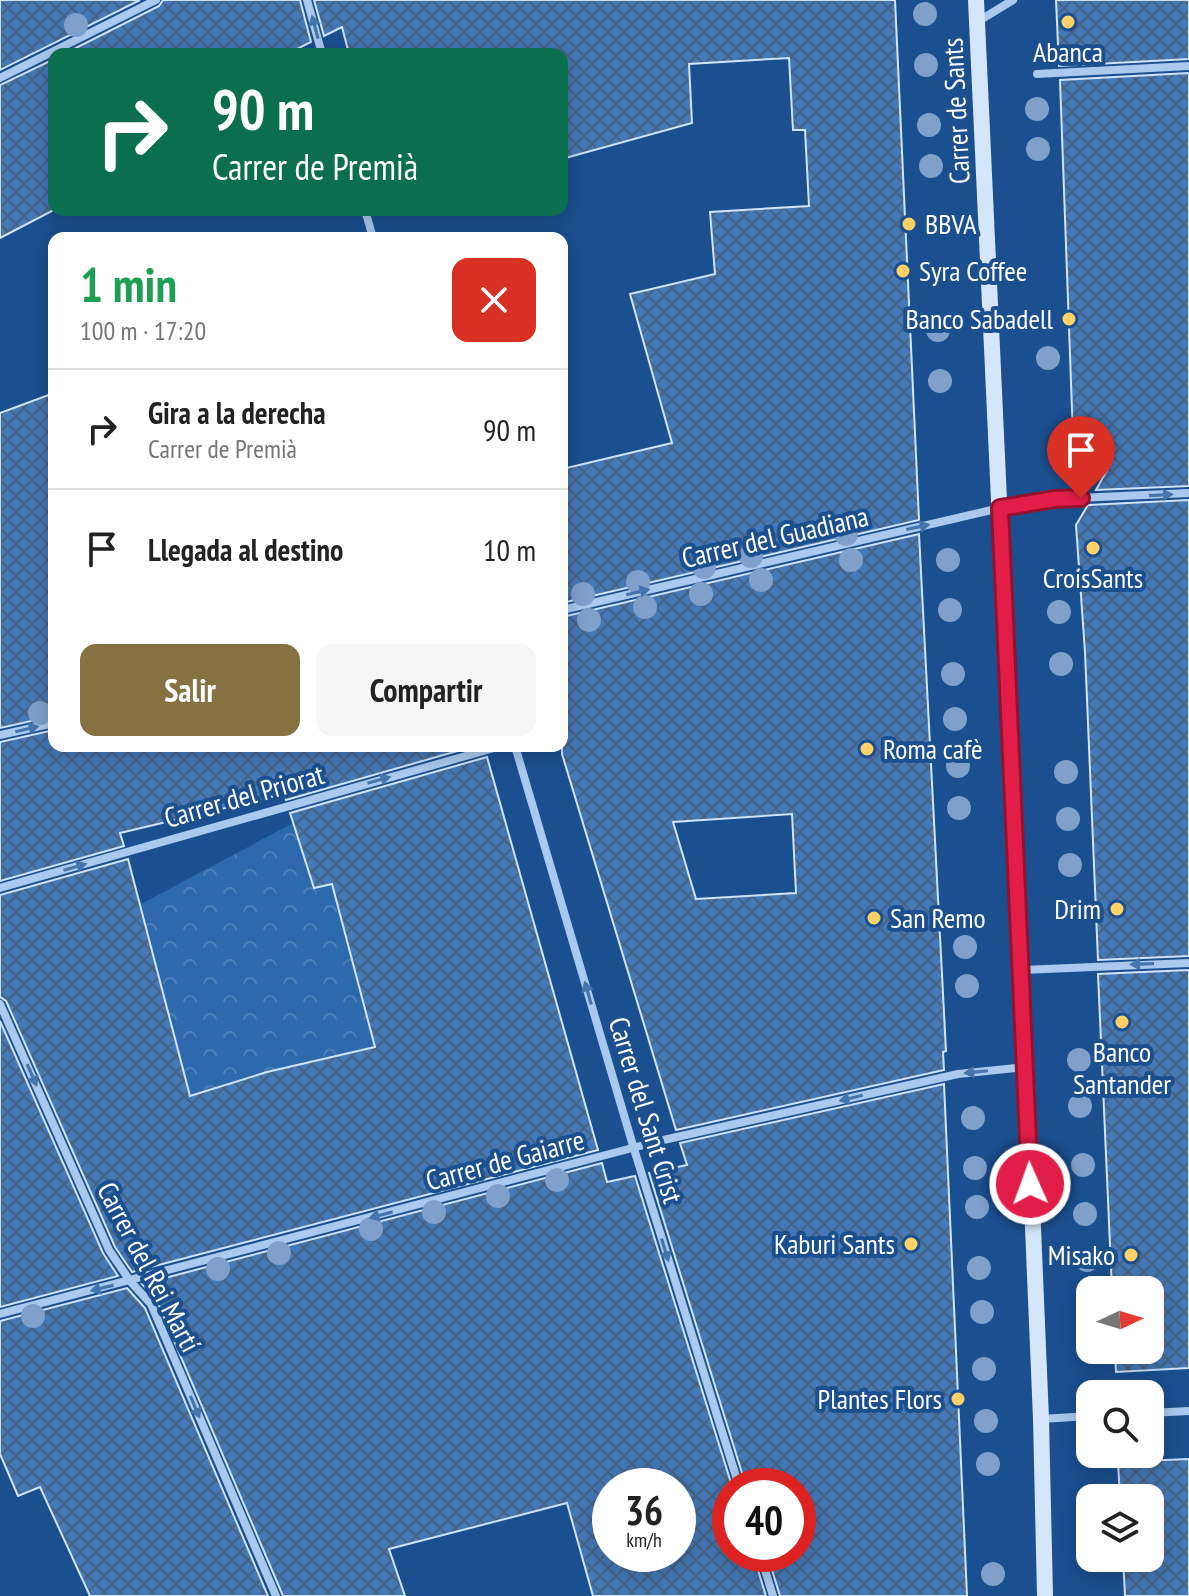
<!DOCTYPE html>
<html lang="es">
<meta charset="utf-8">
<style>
body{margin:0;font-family:"PT Sans Narrow",sans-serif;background:#f6f6f6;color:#222;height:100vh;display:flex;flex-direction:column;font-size:30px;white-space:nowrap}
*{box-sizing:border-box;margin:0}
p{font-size:26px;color:#767676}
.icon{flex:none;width:44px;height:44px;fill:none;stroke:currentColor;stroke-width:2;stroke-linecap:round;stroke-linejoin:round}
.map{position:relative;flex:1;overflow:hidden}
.details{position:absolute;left:48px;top:232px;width:520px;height:520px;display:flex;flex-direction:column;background:#fff;border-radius:16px;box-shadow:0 4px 20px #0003}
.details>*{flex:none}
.hud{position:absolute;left:48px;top:48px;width:520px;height:168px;border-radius:16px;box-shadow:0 4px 20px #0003;background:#0b6e4f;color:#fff;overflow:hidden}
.needle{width:52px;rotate:86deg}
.tools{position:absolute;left:1076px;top:1276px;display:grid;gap:16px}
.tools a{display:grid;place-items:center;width:88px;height:88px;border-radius:16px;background:#fff;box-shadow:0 4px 20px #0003;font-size:40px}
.speed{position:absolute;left:592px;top:1468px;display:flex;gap:16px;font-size:40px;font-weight:700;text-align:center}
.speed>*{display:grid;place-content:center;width:104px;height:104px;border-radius:50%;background:#fff;box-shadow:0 4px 20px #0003;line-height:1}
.speed small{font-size:20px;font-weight:400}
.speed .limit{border:12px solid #d22;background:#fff;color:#111}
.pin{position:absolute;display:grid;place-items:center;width:68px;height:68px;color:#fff;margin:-82px -34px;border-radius:50% 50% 50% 0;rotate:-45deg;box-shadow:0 0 8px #0007}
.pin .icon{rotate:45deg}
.me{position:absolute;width:88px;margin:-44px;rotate:358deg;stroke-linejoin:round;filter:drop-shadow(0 0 6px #0008)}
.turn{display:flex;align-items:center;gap:28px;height:168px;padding:0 32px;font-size:36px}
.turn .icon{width:104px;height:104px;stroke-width:2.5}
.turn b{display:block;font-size:56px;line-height:68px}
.round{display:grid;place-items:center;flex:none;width:84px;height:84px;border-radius:16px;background:#f6f6f6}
.overview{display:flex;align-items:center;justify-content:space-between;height:136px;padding:0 32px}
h1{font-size:48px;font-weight:800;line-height:60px;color:#1e9e55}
.primary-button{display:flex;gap:16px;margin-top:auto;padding:16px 32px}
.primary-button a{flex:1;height:92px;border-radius:16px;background:#857141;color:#fff;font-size:32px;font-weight:800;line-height:92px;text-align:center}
.primary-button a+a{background:#f6f6f6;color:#222}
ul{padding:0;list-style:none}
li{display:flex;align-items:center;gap:24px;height:120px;padding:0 32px;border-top:2px solid #e0e0e0}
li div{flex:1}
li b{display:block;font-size:30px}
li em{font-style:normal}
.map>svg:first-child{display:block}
.forest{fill:url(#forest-crowns)}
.building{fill:url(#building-cross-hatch);stroke:#cfe3fa;stroke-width:2;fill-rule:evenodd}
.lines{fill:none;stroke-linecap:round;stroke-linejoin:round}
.street{stroke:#a9c9ee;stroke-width:8}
.secondary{stroke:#d6e6fa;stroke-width:16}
.tree{fill:#7ea0ca}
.oneway{fill:#4674ac}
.route-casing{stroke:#92132f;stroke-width:20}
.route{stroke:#e11d48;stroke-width:14}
.poi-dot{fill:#ffd166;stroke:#1b4f8f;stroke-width:3}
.labels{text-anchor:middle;stroke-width:8;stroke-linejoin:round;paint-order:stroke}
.poi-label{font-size:28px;fill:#fff;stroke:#1b4f8f;text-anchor:end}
.street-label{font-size:28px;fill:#fff;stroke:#1b4f8f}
</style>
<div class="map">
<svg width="1189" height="1596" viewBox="0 0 1189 1596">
<defs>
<pattern id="forest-crowns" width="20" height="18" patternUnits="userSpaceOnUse" patternTransform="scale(2)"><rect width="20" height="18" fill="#2e69ad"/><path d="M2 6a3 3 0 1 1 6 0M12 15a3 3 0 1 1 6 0" fill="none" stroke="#4d80b9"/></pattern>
<pattern id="building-cross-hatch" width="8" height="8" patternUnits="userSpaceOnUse" patternTransform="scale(2)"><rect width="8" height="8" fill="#4478b7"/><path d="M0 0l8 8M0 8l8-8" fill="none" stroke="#486282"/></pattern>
</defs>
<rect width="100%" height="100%" fill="#1b4f8f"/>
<polygon class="forest" points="293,823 314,888 332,884 375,1047 267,1073 190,1096 141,904"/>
<g class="building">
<polygon points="0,0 140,0 0,70"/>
<polygon points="163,0 300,0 311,42 287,54 64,54 159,6"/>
<polygon points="314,0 895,0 919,520 562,603 562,469 672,443 630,294 715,274 710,212 809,206 805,130 793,130 789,58 689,64 692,123 562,159 562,54 349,54 342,27 324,36"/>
<polygon points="1056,0 1189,0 1189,59 1059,66"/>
<polygon points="54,59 54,210 0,238 0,85"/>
<polygon points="1189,73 1189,486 1096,490 1111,463 1074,465 1060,80"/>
<polygon points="54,393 54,716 0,728 0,413"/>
<polygon points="1189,500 1189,956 1098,960 1085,652 1076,525 1088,505"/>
<path d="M919 534 946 1051 943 1052 944 1070 676 1130 562 754V617ZM792 814 796 893 696 899 673 822Z"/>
<polygon points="54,730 54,746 475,746 286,800 284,794 120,833 124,846 0,881 0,742"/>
<polygon points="487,757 598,1150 132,1272 115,1247 6,1001 0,997 0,895 128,859 190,1096 267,1072 375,1047 332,884 314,888 290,813"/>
<polygon points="1189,970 1189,1368 1116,1372 1115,1350 1150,1350 1150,1290 1112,1290 1098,974"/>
<polygon points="0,1021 103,1253 118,1276 0,1307"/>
<polygon points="944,1084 967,1596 780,1596 767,1554 798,1554 798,1486 746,1486 649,1173 687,1165 680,1143"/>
<path d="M602 1163 607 1182 635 1176 732 1486 730 1554H753L766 1596H593L567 1503 389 1549 405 1596H283L157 1301 142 1284ZM610 1486H678V1554H610Z"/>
<polygon points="127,1288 145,1308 268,1596 90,1596 40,1487 18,1496 0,1454 0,1321"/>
<polygon points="1189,1459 1189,1596 1125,1596 1123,1558 1150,1558 1150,1498 1120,1498 1118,1462"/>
</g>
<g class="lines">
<g class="street">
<polyline points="307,0 322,54"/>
<polyline points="977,22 1013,0"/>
<polyline points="1037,74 1189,66"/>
<polyline points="0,78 156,0"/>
<polyline points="365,210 373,238"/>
<polyline points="562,610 1000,508 1055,499 1189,493"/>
<polyline points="0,735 54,723"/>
<polyline points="515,746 634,1149 739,1486"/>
<polyline points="0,888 501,746"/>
<polyline points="1022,970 1189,963"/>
<polyline points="0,1004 109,1250 130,1281 151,1304 276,1596"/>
<polyline points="0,1314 659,1141 958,1074 1025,1067"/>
<polyline points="1150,1413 1189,1411"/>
<polyline points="1041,1419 1090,1416"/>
<polyline points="760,1554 773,1596"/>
</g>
<polyline class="secondary" points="976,0 1016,870 1025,1036 1041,1419 1045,1596"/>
</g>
<g class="tree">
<circle cx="925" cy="14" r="12"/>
<circle cx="76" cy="25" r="12"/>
<circle cx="926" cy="65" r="12"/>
<circle cx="1037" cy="109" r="12"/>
<circle cx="929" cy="125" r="12"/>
<circle cx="1038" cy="149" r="12"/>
<circle cx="931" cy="166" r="12"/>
<circle cx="938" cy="330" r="12"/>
<circle cx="1048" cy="358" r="12"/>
<circle cx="940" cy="381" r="12"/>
<circle cx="846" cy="534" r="12"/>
<circle cx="751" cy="556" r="12"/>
<circle cx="851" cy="560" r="12"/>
<circle cx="948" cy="560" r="12"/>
<circle cx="704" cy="567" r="12"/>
<circle cx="761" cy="580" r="12"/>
<circle cx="638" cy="582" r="12"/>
<circle cx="583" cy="594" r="12"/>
<circle cx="701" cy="594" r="12"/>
<circle cx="645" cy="607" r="12"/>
<circle cx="950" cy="610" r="12"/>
<circle cx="1059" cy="612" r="12"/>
<circle cx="589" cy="620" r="12"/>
<circle cx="1061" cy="664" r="12"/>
<circle cx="953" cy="674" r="12"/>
<circle cx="40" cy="713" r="12"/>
<circle cx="955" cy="719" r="12"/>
<circle cx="958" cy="766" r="12"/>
<circle cx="1066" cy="772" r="12"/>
<circle cx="959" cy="808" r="12"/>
<circle cx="1068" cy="819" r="12"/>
<circle cx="1070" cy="865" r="12"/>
<circle cx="965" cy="947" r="12"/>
<circle cx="967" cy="986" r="12"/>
<circle cx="1079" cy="1060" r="12"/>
<circle cx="1080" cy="1106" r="12"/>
<circle cx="973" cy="1118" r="12"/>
<circle cx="1083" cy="1165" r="12"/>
<circle cx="975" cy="1168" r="12"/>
<circle cx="557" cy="1180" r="12"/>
<circle cx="498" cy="1196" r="12"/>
<circle cx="977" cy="1207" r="12"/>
<circle cx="434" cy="1212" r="12"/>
<circle cx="1085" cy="1214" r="12"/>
<circle cx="371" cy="1229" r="12"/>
<circle cx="279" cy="1253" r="12"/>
<circle cx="1087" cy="1260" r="12"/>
<circle cx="979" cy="1268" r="12"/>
<circle cx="218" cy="1269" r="12"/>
<circle cx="982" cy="1312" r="12"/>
<circle cx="33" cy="1316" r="12"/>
<circle cx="984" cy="1369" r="12"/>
<circle cx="986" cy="1421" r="12"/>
<circle cx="988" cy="1464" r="12"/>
<circle cx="993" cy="1574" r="12"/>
</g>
<defs><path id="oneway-solid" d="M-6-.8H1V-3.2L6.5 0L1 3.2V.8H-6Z" transform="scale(2)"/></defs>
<g class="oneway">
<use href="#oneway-solid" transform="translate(315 27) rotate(-105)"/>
<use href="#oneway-solid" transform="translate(1161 495) rotate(-3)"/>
<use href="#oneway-solid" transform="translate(918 527) rotate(-12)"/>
<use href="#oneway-solid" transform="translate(638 592) rotate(-13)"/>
<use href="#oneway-solid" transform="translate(27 729) rotate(-13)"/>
<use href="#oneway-solid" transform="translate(379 780) rotate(-16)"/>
<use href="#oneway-solid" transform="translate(75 867) rotate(-16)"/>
<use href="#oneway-solid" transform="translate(1142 964) rotate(178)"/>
<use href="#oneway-solid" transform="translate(588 993) rotate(-106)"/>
<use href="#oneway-solid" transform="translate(976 1072) rotate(174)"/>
<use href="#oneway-solid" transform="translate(32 1075) rotate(66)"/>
<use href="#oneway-solid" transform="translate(851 1098) rotate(167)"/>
<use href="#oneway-solid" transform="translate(381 1215) rotate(165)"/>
<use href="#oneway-solid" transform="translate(665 1250) rotate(73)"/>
<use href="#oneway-solid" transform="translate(102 1288) rotate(166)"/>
<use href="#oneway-solid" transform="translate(195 1407) rotate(67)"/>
</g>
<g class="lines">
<defs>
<polyline id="route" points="1030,1184 1000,508 1055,499 1081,498"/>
</defs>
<use href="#route" class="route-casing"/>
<use href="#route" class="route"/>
</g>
<g class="poi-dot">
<circle cx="1068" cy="22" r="8"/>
<circle cx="909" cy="224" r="8"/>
<circle cx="903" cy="271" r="8"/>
<circle cx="1069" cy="319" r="8"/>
<circle cx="1093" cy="548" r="8"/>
<circle cx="867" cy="749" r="8"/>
<circle cx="1117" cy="909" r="8"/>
<circle cx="874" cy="918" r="8"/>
<circle cx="1122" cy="1022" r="8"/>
<circle cx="911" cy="1244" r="8"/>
<circle cx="1131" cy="1255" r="8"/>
<circle cx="958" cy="1399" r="8"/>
</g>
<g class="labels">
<g class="poi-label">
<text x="1068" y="62" text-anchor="middle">Abanca</text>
<text x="925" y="234" text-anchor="start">BBVA</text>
<text x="919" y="281" text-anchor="start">Syra Coffee</text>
<text x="1053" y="329">Banco Sabadell</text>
<text x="1093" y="588" text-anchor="middle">CroisSants</text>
<text x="883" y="759" text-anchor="start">Roma cafè</text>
<text x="1101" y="919">Drim</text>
<text x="890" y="928" text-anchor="start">San Remo</text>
<text x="1122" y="1062" text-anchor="middle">Banco<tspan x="1122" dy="32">Santander</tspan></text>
<text x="895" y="1254">Kaburi Sants</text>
<text x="1115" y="1265">Misako</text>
<text x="942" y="1409">Plantes Flors</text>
</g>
<g class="street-label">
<text transform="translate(956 111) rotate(-93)" y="10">Carrer de Sants</text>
<text transform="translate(775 537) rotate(-13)" y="10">Carrer del Guadiana</text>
<text transform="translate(244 796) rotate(-16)" y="10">Carrer del Priorat</text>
<text transform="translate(646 1110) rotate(73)" y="10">Carrer del Sant Crist</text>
<text transform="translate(505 1160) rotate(-15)" y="10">Carrer de Gaiarre</text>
<text transform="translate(149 1267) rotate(62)" y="10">Carrer del Rei Martí</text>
</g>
</g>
</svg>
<div class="tools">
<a><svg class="needle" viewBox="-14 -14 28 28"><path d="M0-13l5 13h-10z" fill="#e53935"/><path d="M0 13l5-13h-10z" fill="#767676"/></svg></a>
<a><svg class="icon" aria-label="search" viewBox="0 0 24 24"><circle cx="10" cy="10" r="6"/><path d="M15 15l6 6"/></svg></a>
<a><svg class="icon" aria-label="layers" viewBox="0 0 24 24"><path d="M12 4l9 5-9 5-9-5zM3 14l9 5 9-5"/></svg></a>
</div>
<div class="speed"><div>36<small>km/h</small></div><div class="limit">40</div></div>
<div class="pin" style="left:1081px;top:498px;background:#d93025"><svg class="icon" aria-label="arrive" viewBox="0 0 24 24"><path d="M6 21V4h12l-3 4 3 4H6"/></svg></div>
<svg class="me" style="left:1030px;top:1184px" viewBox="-20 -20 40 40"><circle r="17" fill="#e11d48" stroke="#fff" stroke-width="3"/><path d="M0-11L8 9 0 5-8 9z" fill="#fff"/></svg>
<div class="hud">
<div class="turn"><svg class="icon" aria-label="right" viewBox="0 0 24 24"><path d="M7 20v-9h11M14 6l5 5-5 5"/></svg><div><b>90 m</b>Carrer de Premià</div></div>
</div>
<section class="details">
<div class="overview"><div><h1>1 min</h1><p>100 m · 17:20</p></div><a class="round" style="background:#d93025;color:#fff"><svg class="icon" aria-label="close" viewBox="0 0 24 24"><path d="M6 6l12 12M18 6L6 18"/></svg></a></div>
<ul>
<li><svg class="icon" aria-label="right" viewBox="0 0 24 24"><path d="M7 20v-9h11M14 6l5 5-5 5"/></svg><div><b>Gira a la derecha</b><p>Carrer de Premià</p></div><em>90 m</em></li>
<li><svg class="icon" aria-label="arrive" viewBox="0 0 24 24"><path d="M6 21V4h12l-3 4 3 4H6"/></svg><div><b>Llegada al destino</b></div><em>10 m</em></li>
</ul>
<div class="primary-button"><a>Salir</a><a>Compartir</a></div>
</section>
</div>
